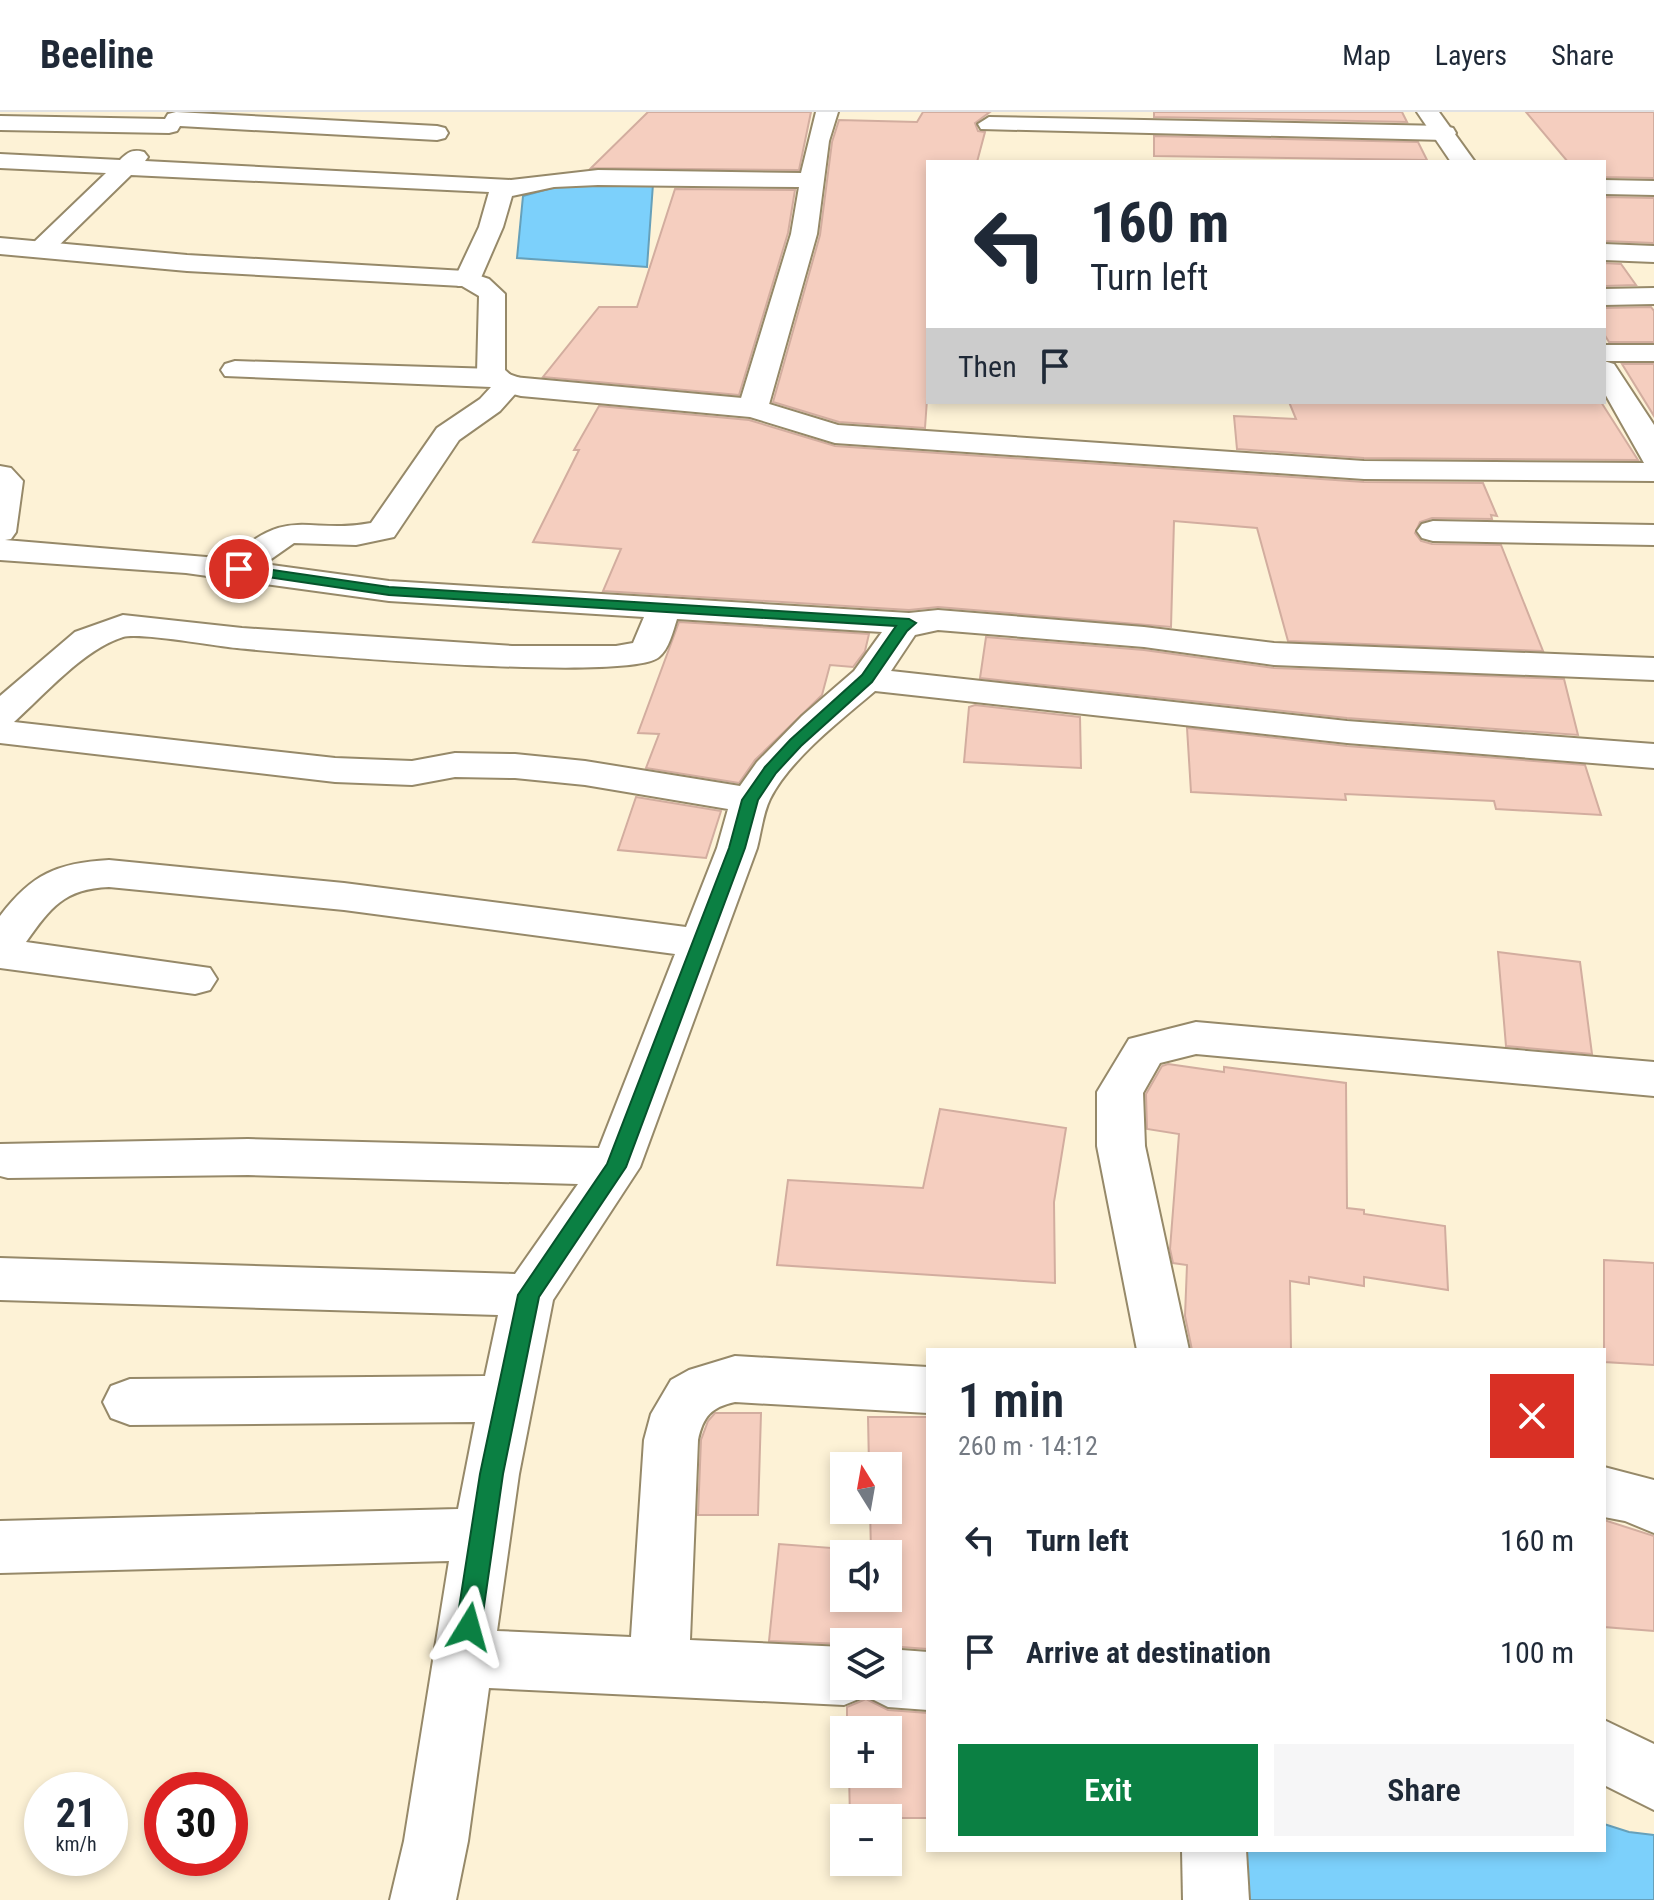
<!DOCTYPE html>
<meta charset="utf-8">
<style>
body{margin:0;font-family:"Roboto Condensed",sans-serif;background:#f6f6f7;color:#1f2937;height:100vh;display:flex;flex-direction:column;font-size:30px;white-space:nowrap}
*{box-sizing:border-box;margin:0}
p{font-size:26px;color:#747a83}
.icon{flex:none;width:44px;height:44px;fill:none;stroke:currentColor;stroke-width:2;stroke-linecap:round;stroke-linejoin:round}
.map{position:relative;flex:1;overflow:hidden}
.side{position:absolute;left:926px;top:1236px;width:680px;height:504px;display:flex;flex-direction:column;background:#fff;border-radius:0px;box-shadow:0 4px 12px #0003}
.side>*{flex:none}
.banner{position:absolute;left:926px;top:48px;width:680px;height:244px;border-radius:0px;box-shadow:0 4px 12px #0003;background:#fff;color:#1f2937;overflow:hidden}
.needle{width:52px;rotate:349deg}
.fabs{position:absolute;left:830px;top:1340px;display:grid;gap:16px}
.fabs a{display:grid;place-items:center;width:72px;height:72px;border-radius:0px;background:#fff;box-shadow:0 4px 12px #0003;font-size:40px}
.speed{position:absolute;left:24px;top:1660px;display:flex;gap:16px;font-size:40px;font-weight:700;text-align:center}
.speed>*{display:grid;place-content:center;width:104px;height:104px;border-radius:50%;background:#fff;box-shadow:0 4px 12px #0003;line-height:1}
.speed small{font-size:20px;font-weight:400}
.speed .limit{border:12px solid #d22;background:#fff;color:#111}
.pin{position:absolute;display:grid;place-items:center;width:68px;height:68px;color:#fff;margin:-34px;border:4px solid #fff;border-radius:50%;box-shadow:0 2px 8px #0007}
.me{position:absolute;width:88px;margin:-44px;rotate:8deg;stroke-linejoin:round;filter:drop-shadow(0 0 6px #0008)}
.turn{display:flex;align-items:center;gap:28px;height:168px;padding:0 32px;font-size:36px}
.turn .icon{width:104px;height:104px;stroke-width:2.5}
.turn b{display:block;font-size:56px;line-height:68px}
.then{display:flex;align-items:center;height:76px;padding:0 32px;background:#0003;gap:16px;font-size:30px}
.round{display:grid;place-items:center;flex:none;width:84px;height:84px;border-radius:0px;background:#f6f6f7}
.summary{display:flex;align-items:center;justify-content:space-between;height:136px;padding:0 32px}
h1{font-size:48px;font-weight:600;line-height:60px}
.button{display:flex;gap:16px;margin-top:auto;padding:16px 32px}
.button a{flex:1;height:92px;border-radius:0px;background:#0b8043;color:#fff;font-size:32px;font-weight:600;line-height:92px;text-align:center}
.button a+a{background:#f6f6f7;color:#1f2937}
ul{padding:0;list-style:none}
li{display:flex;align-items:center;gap:24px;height:112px;padding:0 32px}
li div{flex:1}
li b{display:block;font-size:30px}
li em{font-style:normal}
header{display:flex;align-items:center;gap:48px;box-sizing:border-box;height:112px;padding:0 40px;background:#fff;border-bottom:2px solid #e0e1e3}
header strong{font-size:38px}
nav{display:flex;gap:44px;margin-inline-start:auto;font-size:28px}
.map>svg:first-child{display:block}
.water{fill:#7cd0fb;stroke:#66a0ba;stroke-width:2}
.building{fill:#f5cebf;stroke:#d2ad9f;stroke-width:2;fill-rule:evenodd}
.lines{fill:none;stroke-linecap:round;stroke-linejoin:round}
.street-casing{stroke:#968969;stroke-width:4}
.secondary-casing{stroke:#968969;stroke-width:4}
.street{fill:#fff;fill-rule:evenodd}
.secondary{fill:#fff;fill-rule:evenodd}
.route{fill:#0b8043;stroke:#07532c;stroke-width:2}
</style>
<header>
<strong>Beeline</strong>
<nav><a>Map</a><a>Layers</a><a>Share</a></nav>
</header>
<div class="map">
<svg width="1654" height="1788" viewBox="0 0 1654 1788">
<rect width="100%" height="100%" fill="#fdf2d6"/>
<g class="water">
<polygon points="570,71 653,72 647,155 517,146 523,84"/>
<polygon points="1604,1712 1629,1720 1654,1723 1654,1788 1249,1788 1244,1738 1604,1738"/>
</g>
<g class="building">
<polygon points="648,0 811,0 799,58 591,56"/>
<polygon points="923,0 990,0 975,11 978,19 985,20 977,50 928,50 928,273 925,316 839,310 773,290 820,123 832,30 839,8 917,10"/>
<polygon points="1154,0 1402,0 1407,10 1154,5"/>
<polygon points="1526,0 1654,0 1654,66 1604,65 1604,50 1568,50"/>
<polygon points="1154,24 1418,30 1427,48 1154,44"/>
<polygon points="675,77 795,78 788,121 739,283 543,265 599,195 637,195"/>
<polygon points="1604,85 1654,86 1654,131 1604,129"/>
<polygon points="1604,151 1621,152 1636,173 1604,174"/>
<polygon points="1651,195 1654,199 1654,230 1609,230 1604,222 1604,196"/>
<polygon points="1622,252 1654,252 1654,304"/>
<polygon points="1289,290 1601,290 1638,348 1364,346 1237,337 1234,304 1296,307"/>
<polygon points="599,294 749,308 835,334 1364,370 1483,371 1497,404 1491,403 1492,407 1432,406 1420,410 1415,421 1421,429 1432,432 1501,433 1543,539 1288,529 1257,416 1174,409 1171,515 938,495 909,498 603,479 621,437 533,430 579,338 574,338"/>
<polygon points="679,510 869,522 865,539 853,555 830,553 822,583 755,648 739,671 646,656 659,622 638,621"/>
<polygon points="986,525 1144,538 1274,556 1564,567 1578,623 1347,606 980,566"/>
<polygon points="975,593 1080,605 1081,656 964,650 969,595"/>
<polygon points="1187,616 1347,634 1585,653 1601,703 1496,697 1494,689 1345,682 1346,688 1191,680"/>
<polygon points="636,685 721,699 706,746 618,738"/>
<polygon points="1498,840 1580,850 1592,942 1506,934"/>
<polygon points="1168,952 1224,960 1224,955 1346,971 1347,1096 1364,1098 1364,1102 1445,1114 1448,1178 1364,1165 1364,1174 1309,1165 1309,1172 1290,1169 1291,1238 1192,1238 1185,1204 1187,1153 1173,1151 1170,1137 1179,1022 1147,1017 1146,982 1162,954"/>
<polygon points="940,997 1066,1016 1054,1090 1055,1171 777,1153 788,1068 923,1076"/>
<polygon points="1604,1148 1654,1151 1654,1253 1604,1250"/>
<polygon points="715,1301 761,1301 758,1403 698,1403 701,1328 708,1309"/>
<path d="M868 1305H928V1537L888 1534V1530L844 1532 769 1529 779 1432 871 1439 870 1398H888V1354H869ZM844 1442H888V1486H844Z"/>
<polygon points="1604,1408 1654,1424 1654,1519 1604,1515"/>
<polygon points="866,1587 888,1598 928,1601 928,1706 850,1706 849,1662 888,1662 888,1618 847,1618 847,1595"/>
</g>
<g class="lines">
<defs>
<g id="street">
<polygon points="176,0 437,14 445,16 448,21 445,26 437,28 180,14 177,19 169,21 0,18 0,4 165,7 168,2"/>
<path d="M816 0H838L829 29 817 122 768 296 763 302 753 305 743 302 738 296 791 122 799 75 598 73 554 75 512 84 503 115 480 168 476 174H458L454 168 479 115 489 80 131 63 50 142H32L28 137 32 132 106 61 0 56V42L120 48C128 40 133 37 144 40L148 45 145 49 511 68 598 58 801 61Z"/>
<polygon points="989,5 1445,14 1453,16 1456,21 1453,26 1445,28 981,17 978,12"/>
<polygon points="1604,68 1654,69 1654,83 1604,82"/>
<polygon points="1604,132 1654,134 1654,150 1604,148"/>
<polygon points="1654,176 1654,192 1604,193 1604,177"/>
<rect x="1604" y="233" width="50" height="16"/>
<path d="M235 249 494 257 520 266 524 272 500 299 459 328 394 425 356 433 294 431 264 452 389 469 909 501 938 498 1144 515 1274 531 1654 546V568L1274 553 1144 535 938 518 915 523 891 559 1347 609 1654 632V656L1347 631 875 579C841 608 790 647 770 687 763 701 761 721 757 736L640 1055 553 1188 519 1362 497 1519 631 1525 644 1328 651 1302 671 1268 689 1258 735 1244 928 1255V1301L735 1290C711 1295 703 1305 698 1328L690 1528 844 1535V1574H888V1537L928 1540V1598L888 1595 866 1584 844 1593 489 1576 468 1729 456 1788H390L404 1729 449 1449 0 1461V1409L458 1397 475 1310 130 1313 111 1306 103 1290 111 1274 130 1267 485 1264 498 1203 0 1188V1146L515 1162 578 1072 248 1063 8 1066 0 1064V1032L248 1027 599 1036 675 842 344 798 109 775C64 777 51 795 26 830L210 856 217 867 210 878 195 882 0 856V804C32 762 57 751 109 748L344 771 686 815 717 736 728 697 585 673 515 666 455 665 412 673 335 670 0 631V584L75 520 123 503 242 516 512 534H616L633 531 644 505 389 489 186 461 0 448V354L11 356 23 369 16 420 11 427 5 428 230 447C290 392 306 423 371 411L437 316 480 287 491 275 225 264 221 258 225 252ZM677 507 882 520 854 559 802 604 757 650 740 674 585 649 515 642 455 641 412 649 335 646 14 610C44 583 84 537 123 525 139 520 215 534 237 536 295 542 629 571 659 545 669 537 673 519 677 507Z"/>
<polygon points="1433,409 1654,413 1654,433 1433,429 1422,426 1417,419 1422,412"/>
<polygon points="1196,910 1654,950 1654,984 1196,942 1160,951 1143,981 1145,1034 1189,1238 1137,1238 1097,1034 1097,980 1129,927"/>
<polygon points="1604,1355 1654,1368 1654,1421 1625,1409 1604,1405"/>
<polygon points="1604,1608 1654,1632 1654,1698 1604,1673"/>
<polygon points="1182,1738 1246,1738 1249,1788 1183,1788"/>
</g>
<g id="secondary">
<polygon points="1417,0 1439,0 1475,50 1451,50"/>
<polygon points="0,126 187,143 465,159 489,167 505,182 505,258 513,265 753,287 838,313 1364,349 1644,351 1604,280 1604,249 1614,252 1654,313 1654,369 1364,367 835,331 750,305 521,284 493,277 477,261 479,184 462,174 187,159 0,142"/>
</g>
</defs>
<use href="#street" class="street-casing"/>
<use href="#secondary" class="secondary-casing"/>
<use href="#street" class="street"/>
<use href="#secondary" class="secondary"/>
</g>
<polygon class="route" points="239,453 389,475 909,507 916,511 907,519 872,570 801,634 776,661 758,688 745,736 626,1055 539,1185 503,1362 481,1515 477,1523 469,1526 460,1523 456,1515 480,1362 518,1183 607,1052 729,736 742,688 765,655 790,628 862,563 896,514 389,483 234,460 234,454"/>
</svg>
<div class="fabs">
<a><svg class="needle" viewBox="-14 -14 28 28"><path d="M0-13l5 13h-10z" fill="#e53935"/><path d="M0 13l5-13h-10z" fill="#747a83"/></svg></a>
<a><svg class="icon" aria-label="sound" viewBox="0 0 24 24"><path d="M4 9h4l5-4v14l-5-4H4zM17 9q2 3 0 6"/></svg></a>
<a><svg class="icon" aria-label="layers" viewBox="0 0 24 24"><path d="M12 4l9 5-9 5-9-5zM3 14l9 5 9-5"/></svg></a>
<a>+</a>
<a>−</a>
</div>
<div class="speed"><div>21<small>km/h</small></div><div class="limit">30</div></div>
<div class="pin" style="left:239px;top:457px;background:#d93025"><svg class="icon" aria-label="arrive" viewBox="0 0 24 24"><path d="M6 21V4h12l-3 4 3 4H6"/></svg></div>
<svg class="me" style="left:469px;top:1515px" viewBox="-20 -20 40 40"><path d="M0-17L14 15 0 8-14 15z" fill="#0b8043" stroke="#fff" stroke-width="4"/></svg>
<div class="banner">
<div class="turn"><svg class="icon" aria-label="left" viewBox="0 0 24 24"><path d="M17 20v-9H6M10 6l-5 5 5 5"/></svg><div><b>160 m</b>Turn left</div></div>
<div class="then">Then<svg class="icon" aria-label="arrive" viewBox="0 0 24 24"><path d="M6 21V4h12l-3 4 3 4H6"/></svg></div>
</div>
<section class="side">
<div class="summary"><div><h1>1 min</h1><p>260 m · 14:12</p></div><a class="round" style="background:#d93025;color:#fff"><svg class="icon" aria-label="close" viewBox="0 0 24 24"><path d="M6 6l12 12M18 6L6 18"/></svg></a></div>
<ul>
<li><svg class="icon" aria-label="left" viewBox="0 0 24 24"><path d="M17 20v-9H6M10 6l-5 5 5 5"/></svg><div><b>Turn left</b></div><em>160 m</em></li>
<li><svg class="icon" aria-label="arrive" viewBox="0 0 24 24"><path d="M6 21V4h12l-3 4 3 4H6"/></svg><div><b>Arrive at destination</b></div><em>100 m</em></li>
</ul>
<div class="button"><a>Exit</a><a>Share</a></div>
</section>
</div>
